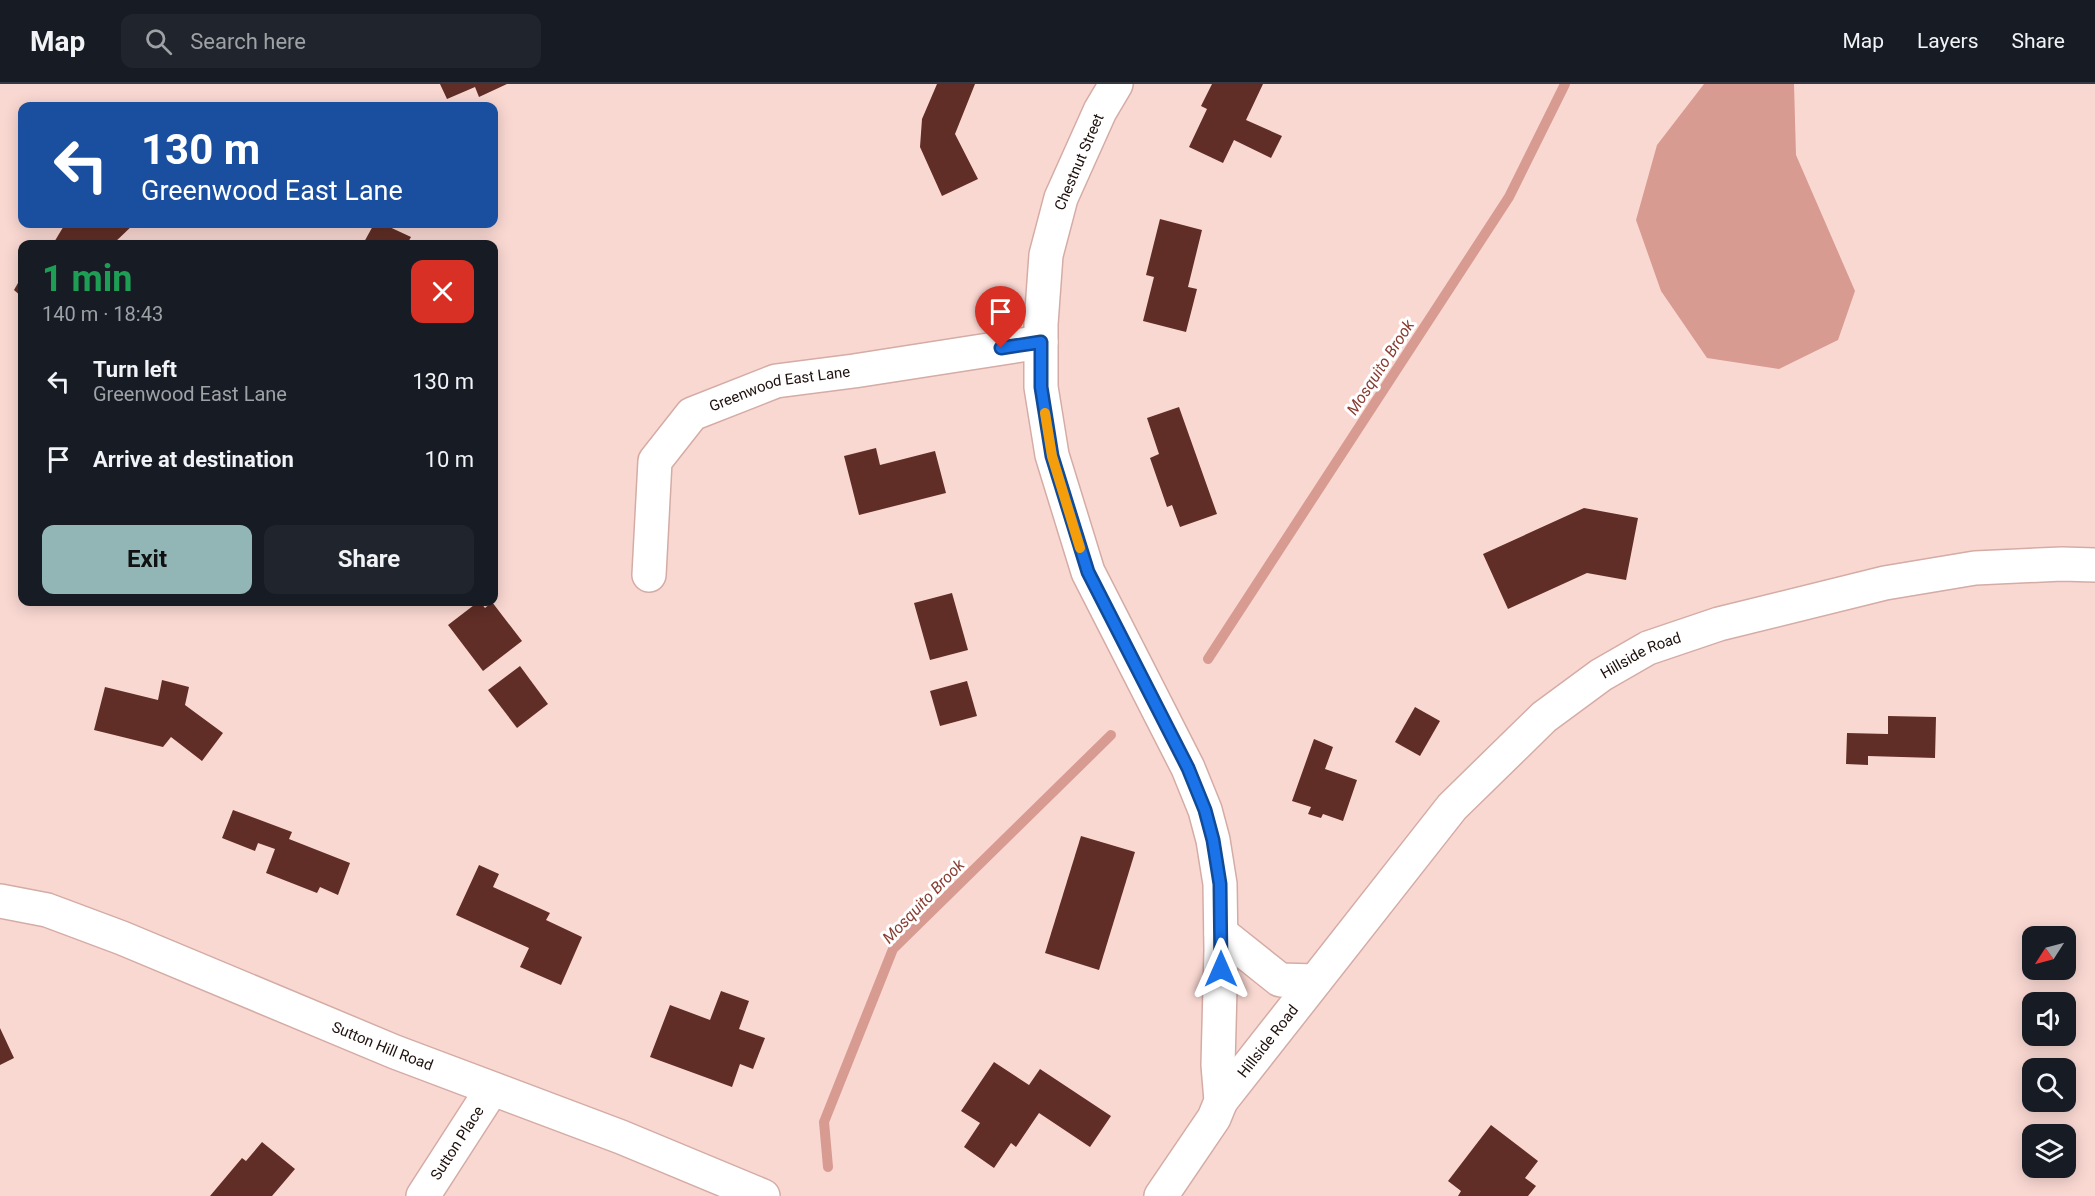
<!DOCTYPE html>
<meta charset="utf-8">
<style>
body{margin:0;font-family:Roboto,sans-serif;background:#20242c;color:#f1f3f6;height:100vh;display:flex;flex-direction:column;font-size:22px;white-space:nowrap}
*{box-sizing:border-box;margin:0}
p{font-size:20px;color:#9ea1a6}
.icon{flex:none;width:33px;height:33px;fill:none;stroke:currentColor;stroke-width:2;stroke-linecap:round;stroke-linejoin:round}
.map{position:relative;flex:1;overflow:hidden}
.sheet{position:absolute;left:18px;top:156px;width:480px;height:366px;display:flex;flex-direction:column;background:#171b24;border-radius:12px;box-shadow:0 3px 15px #0003}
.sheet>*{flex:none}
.guide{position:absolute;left:18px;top:18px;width:480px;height:126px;border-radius:12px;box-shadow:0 3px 15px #0003;background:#1a4fa0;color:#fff;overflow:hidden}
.needle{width:39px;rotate:234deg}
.buttons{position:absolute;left:2022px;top:842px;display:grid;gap:12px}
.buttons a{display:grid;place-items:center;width:54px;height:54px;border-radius:12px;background:#171b24;box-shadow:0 3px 15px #0003;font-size:30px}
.pin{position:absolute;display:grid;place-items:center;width:51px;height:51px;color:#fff;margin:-62px -26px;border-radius:50% 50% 50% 0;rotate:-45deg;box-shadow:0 0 6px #0007}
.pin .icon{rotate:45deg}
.me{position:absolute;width:66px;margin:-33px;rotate:0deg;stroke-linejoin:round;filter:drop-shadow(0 0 4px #0008)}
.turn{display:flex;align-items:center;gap:21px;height:126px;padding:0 24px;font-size:27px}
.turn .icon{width:78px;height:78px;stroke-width:2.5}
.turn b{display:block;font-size:42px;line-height:51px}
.round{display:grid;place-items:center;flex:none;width:63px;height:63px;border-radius:12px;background:#20242c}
.summary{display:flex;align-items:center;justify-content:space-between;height:102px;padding:0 24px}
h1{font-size:36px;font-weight:700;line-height:45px;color:#1e9e55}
.action{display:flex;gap:12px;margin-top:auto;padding:12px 24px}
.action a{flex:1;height:69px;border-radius:12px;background:#92b6b6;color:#111;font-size:24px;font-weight:700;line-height:69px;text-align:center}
.action a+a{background:#20242c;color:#f1f3f6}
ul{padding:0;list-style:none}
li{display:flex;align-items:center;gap:18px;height:78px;padding:0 24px}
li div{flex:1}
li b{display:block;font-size:22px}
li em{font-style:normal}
header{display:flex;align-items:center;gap:36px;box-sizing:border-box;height:84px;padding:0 30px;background:#171b24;border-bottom:2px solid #363941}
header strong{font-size:28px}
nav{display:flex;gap:33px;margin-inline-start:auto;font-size:21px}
.search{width:420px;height:54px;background:#20242c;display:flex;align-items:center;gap:15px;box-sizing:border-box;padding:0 21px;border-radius:12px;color:#9ea1a6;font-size:22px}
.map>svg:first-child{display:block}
.water{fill:#d89b91}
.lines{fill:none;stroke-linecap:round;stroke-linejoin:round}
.stream{stroke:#d89b91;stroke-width:10}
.building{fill:#602e26}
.street-casing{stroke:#d4aca5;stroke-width:36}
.street{stroke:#fff;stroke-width:33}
.route-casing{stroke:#114b97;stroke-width:15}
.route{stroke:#1a73e8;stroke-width:10}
.slow{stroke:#f59e0b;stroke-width:10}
.labels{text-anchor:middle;stroke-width:6;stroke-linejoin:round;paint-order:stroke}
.street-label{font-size:15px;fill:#1e100d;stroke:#fff}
.water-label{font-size:16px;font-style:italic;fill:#883d32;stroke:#fff}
</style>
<header>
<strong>Map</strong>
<div class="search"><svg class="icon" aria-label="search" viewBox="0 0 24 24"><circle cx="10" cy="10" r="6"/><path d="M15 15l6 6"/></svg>Search here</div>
<nav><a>Map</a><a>Layers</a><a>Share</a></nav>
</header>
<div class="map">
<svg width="2095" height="1112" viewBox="0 0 2095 1112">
<rect width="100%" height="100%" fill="#fad8d2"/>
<polygon class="water" points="1704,0 1794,0 1796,71 1855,207 1838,256 1779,285 1707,274 1661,207 1636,136 1657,61"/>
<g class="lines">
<g class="stream">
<polyline points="1208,575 1509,113 1565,0"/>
<polyline points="828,1083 824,1038 893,865 1111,651"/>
</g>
</g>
<g class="building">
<polygon points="440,0 507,0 479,13 475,3 447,15"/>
<polygon points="937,0 975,0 955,50 978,95 942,112 920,63 922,35"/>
<polygon points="1212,0 1263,0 1246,36 1282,52 1271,74 1234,56 1223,79 1189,63 1207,25 1201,22"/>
<polygon points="1160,135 1202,146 1188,203 1197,205 1186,248 1143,237 1154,193 1146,191"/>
<polygon points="65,140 134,140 113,160 53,160"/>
<polygon points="374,140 383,140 411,153 407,160 363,160"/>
<polygon points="22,192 22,213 14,206"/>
<polygon points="1179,323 1217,430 1180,443 1172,421 1167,423 1150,374 1159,370 1147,334"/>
<polygon points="876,364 880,381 935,367 946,409 859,431 844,372"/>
<polygon points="1584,424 1638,434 1626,496 1587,489 1508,525 1483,470"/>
<polygon points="952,509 968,566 930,576 914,519"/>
<polygon points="478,518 480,518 485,524 492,518 522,557 483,587 448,541"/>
<polygon points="520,582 548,620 517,644 488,606"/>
<polygon points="162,596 189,603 185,621 223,649 202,677 171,653 163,663 94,646 105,603 158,616"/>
<polygon points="967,597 977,632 940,642 930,607"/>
<polygon points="1415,623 1440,637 1420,672 1395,658"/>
<polygon points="1888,632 1936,633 1935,674 1868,672 1868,681 1846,680 1847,649 1888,650"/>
<polygon points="1314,655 1333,663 1325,685 1357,696 1343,737 1323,730 1321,734 1308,730 1311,723 1292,717"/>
<polygon points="233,726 292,748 289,755 350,779 338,811 320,803 317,809 266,789 275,765 258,759 255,767 222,754"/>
<polygon points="1081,752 1135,768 1099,886 1045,869"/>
<polygon points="479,781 499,790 493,803 550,829 546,836 582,853 561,901 520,883 529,864 456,831"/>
<polygon points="721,907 749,917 739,945 765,954 753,985 740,980 732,1003 650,973 670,921 710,936"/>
<polygon points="0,944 14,974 0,981"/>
<polygon points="994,978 1029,1001 1040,985 1111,1032 1090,1063 1039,1029 1016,1063 1011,1059 994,1084 964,1063 980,1039 961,1027"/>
<polygon points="1491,1041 1538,1077 1525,1094 1536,1102 1528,1112 1458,1112 1461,1107 1448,1097"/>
<polygon points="262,1058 295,1085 272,1112 210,1112 242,1074 246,1077"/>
</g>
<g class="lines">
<defs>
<g id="street">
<polyline points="1116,0 1100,27 1061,114 1046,171 1041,240 1041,303 1052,371 1088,488 1188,684 1205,726 1213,756 1220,800 1221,866 1218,981 1221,1017 1214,1034 1161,1112"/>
<path id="s1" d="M649 491 655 377 692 330 776 297 854 287 1041 258"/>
<path id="s2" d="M0 817 47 826 122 854 395 968 621 1053 763 1112"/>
<polyline points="1221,849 1280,896 1315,897"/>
<path id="s3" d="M1221 1017 1452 723 1544 633 1601 591 1648 564 1719 540 1885 499 1975 484 2062 480 2095 481"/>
<path id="s4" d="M423 1112 492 1005"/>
</g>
</defs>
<use href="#street" class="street-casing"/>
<use href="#street" class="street"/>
</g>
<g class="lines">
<defs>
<polyline id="route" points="1001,264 1041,258 1041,303 1052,372 1088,488 1188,684 1205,726 1213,756 1220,800 1221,885"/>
</defs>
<use href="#route" class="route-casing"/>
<use href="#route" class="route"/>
<polyline class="slow" points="1045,329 1052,372 1080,464"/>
</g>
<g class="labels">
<g class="street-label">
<text transform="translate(1079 78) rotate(-67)" y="5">Chestnut Street</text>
<text dy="5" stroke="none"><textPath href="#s1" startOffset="266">Greenwood East Lane</textPath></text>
<text dy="5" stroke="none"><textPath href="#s3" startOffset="618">Hillside Road</textPath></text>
<text dy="5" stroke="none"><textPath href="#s3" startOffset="76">Hillside Road</textPath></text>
<text dy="5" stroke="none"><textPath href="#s2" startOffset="410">Sutton Hill Road</textPath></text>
<text dy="5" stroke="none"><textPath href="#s4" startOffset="63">Sutton Place</textPath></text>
</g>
<g class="water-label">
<text transform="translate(1380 283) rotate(-57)" y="6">Mosquito Brook</text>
<text transform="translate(923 817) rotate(-46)" y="6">Mosquito Brook</text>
</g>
</g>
</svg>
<div class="buttons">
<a><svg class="needle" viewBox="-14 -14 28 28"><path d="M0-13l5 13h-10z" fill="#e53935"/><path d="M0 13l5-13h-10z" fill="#9ea1a6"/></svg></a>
<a><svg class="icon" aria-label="sound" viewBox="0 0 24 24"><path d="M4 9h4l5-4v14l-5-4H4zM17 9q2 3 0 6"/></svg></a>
<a><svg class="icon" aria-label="search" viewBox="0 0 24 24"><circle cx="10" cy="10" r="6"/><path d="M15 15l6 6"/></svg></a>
<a><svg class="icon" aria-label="layers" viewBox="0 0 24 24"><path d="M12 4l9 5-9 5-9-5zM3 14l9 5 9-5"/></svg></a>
</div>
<div class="pin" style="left:1001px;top:264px;background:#d93025"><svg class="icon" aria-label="arrive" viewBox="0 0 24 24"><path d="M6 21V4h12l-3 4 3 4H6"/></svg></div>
<svg class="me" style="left:1221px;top:885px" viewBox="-20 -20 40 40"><path d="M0-17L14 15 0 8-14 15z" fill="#1a73e8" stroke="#fff" stroke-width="4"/></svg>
<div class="guide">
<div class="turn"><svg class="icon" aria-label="left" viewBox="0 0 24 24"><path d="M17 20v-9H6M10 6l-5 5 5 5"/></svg><div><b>130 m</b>Greenwood East Lane</div></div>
</div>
<section class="sheet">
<div class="summary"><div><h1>1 min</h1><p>140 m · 18:43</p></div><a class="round" style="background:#d93025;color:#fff"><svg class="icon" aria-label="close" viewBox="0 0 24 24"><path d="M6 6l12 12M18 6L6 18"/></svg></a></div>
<ul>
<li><svg class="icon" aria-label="left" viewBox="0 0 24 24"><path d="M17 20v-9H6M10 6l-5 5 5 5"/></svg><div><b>Turn left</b><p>Greenwood East Lane</p></div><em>130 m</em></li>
<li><svg class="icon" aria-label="arrive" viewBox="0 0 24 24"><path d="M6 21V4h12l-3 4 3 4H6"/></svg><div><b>Arrive at destination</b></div><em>10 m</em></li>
</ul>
<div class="action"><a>Exit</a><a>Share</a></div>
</section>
</div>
